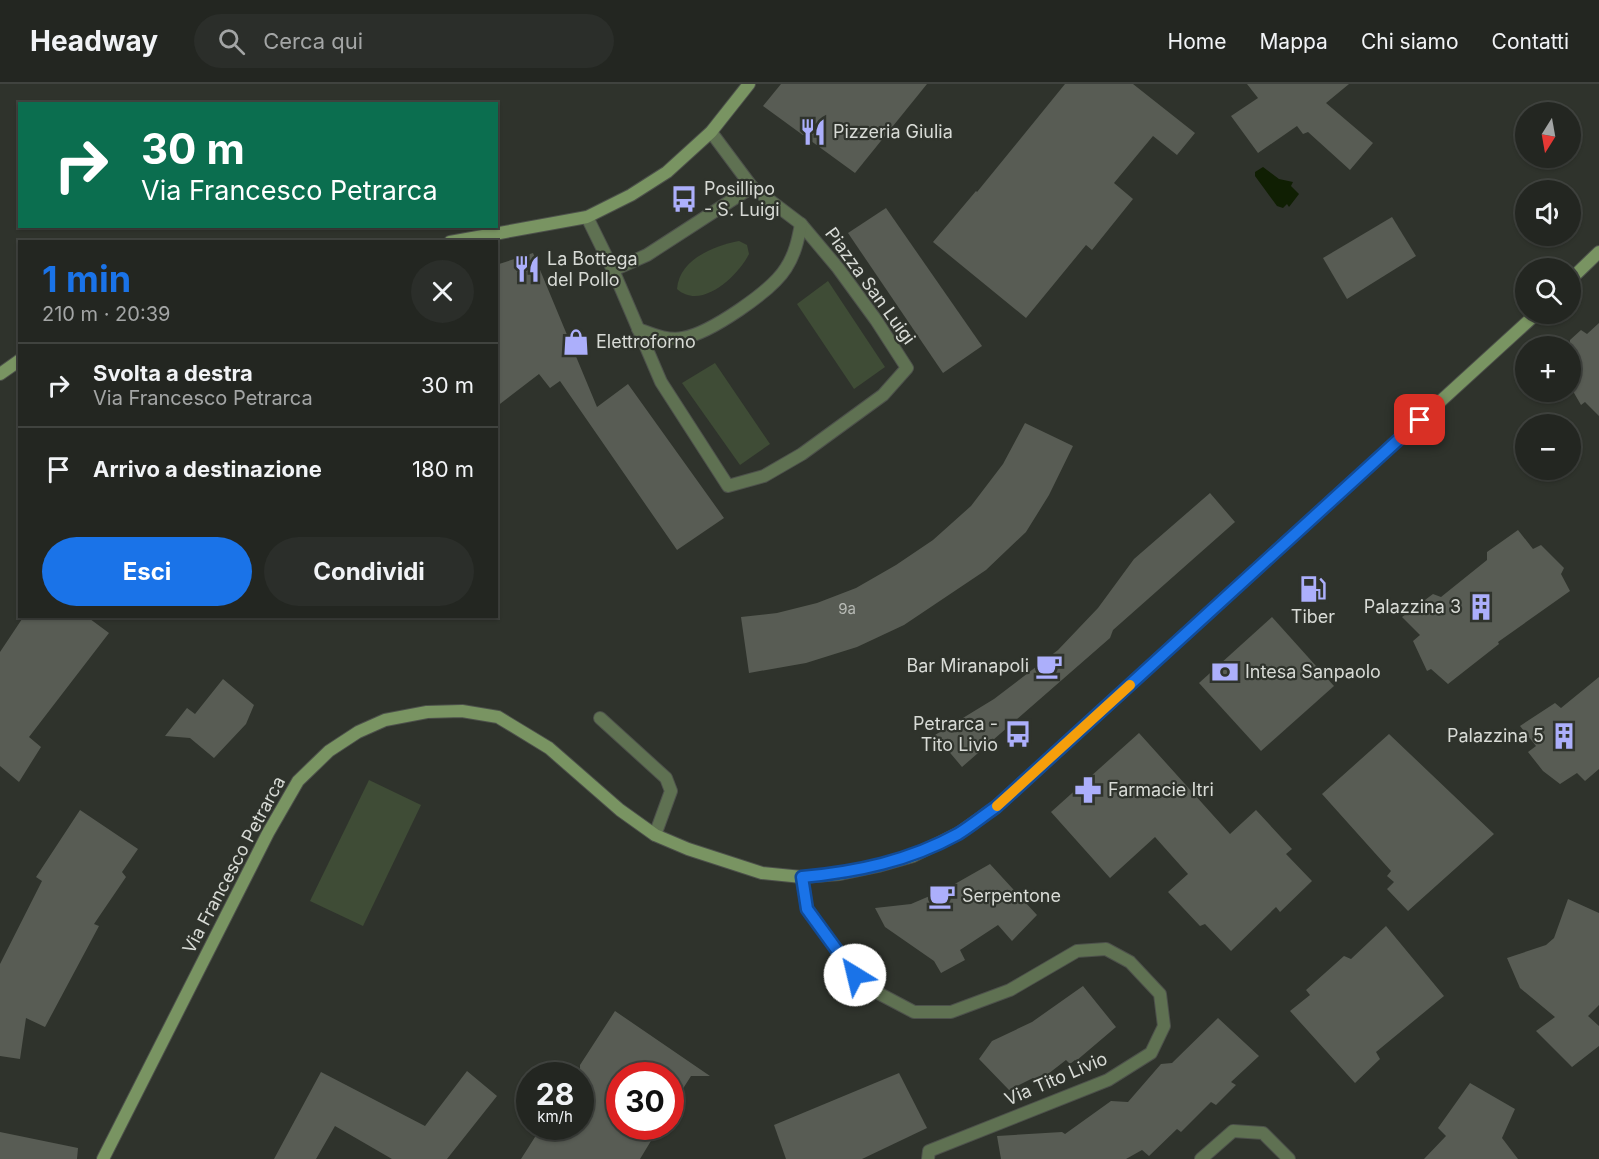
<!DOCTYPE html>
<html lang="it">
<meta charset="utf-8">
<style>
body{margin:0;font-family:Inter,sans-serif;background:#2b2e2a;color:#f1f3f6;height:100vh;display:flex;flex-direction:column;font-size:22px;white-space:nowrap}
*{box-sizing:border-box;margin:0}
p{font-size:20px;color:#a3a5a5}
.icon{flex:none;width:33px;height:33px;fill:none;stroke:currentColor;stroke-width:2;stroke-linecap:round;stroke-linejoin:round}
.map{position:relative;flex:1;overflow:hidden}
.side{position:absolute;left:18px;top:156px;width:480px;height:378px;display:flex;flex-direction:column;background:#232621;border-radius:0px;box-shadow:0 2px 4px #0004,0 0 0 2px #40433f}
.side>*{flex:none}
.guide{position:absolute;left:18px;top:18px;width:480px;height:126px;border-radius:0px;box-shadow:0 2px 4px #0004,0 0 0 2px #40433f;background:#0b6e4f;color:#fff;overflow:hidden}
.needle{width:39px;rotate:191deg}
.controls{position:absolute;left:1515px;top:18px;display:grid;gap:12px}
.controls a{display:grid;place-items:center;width:66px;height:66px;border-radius:50%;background:#232621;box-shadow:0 2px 4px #0004,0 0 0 2px #40433f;font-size:30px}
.speed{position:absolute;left:516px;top:978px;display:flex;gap:12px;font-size:30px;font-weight:700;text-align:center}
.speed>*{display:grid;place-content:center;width:78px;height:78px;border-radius:50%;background:#232621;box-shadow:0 2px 4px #0004,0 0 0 2px #40433f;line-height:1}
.speed small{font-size:15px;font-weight:400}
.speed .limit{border:9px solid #d22;background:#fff;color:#111}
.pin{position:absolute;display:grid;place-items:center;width:51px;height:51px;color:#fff;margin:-26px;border-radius:12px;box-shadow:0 3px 9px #0006}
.me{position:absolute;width:66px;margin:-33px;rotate:324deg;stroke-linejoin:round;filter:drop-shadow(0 0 4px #0008)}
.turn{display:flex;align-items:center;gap:21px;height:126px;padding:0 24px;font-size:27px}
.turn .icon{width:78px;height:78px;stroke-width:2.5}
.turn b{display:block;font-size:42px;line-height:51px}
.round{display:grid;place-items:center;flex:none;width:63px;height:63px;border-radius:32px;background:#2b2e2a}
.head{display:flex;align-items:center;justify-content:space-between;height:102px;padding:0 24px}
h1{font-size:36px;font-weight:700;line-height:45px;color:#1a73e8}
.button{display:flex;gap:12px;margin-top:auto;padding:12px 24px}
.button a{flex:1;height:69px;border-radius:36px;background:#1a73e8;color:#fff;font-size:24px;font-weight:700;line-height:69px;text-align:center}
.button a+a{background:#2b2e2a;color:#f1f3f6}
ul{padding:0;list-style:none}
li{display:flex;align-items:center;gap:18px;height:84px;padding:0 24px;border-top:2px solid #40433f}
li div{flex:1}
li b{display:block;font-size:22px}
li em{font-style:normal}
header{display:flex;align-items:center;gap:36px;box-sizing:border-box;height:84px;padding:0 30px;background:#232621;border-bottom:2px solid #40433f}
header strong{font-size:28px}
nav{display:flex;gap:33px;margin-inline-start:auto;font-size:21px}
.search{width:420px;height:54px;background:#2b2e2a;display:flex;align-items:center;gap:15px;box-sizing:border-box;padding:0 21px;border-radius:33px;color:#a3a5a5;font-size:22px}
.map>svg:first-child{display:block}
.green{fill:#3f4c36}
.water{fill:#101f03}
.building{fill:#585c54}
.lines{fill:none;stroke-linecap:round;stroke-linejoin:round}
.lane-casing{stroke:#4d514b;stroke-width:14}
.street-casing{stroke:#4d514b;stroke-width:14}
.secondary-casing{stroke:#4d514b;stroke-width:14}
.lane{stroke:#5f7152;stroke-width:12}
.street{stroke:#5f7152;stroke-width:12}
.secondary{stroke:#799462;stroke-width:12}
.route-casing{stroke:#114b97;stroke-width:15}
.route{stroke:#1a73e8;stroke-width:10}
.slow{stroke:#f59e0b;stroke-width:10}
.labels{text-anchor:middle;stroke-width:4.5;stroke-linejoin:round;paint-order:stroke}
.number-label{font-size:15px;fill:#b8bbb6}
.poi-label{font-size:18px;fill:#d8dbd6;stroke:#2f332c;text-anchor:start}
.street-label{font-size:18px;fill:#d8dbd6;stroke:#2f332c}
</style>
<header>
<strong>Headway</strong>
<div class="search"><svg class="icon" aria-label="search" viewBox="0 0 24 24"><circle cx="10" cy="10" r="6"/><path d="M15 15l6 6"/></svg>Cerca qui</div>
<nav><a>Home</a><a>Mappa</a><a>Chi siamo</a><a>Contatti</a></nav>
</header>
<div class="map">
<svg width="1599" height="1075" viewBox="0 0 1599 1075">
<rect width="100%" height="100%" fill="#2f332c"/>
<g class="green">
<path d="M739 157 747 161 749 170C738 192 701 227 677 205 679 176 713 162 739 157Z"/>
<polygon points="828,197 885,283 854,305 797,220"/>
<polygon points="715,279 770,360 740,381 682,299"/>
<polygon points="369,696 421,721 363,842 310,817"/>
</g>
<polygon class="water" points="1263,83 1279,95 1293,98 1291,102 1299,110 1289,123 1287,120 1283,124 1277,122 1255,92 1255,88"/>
<g class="building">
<polygon points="781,0 927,0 855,89 763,22"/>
<polygon points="1065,0 1133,0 1195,49 1177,71 1153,52 1114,99 1133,115 1092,166 1086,161 1026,234 933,158 976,107 977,108"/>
<polygon points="1247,0 1349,0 1326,19 1373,59 1350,86 1308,48 1303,50 1297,42 1258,69 1231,32 1258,14"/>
<polygon points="886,124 982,262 943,289 848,149"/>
<polygon points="1392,133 1416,172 1347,215 1323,174"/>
<polygon points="533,169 597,323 628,300 724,434 677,466 560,297 550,304 539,290 496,323 496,181"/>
<polygon points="1599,239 1599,332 1585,318 1581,321 1570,302 1570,256 1581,246 1587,250"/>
<polygon points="1025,339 1073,362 1049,411 1026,448 986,486 904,541 857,563 806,579 749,589 741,533 777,529 817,519 856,504 896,481 933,456 971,422 1003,380"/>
<polygon points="1210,409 1235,438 1113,546 1110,554 962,683 935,651 994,615 1058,566 1098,524 1134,475"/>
<polygon points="1518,446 1533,465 1541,461 1564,484 1561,490 1570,507 1498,558 1499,560 1448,600 1431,585 1427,587 1413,557 1420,551 1402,533 1433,510 1441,513 1487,476 1487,468"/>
<polygon points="24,532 86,532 109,549 29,653 41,663 19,698 0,682 0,568"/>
<polygon points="1272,533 1334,602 1261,667 1199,599"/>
<polygon points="1599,593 1599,685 1585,697 1577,689 1560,700 1543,687 1528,668 1536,662 1520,642 1555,619 1561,624"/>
<polygon points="223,595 254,621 246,640 214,674 190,654 165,652 187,624 195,630"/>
<polygon points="1139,649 1230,750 1256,726 1292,765 1286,770 1312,797 1280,828 1276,823 1231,867 1205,840 1200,842 1168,808 1188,790 1155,753 1110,794 1051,728"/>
<polygon points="1389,650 1494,750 1408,827 1387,805 1394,798 1387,792 1391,787 1322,710"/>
<polygon points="80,726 138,765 122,788 126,793 94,840 99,842 45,943 26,934 20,975 0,972 0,880 42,797 36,793"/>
<polygon points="990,780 1037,831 1012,857 998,841 960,866 965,876 941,889 934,877 885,843 875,824 911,820 946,805"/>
<polygon points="1568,815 1599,829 1599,921 1588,932 1599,942 1599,962 1572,983 1536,947 1555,933 1520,904 1507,874 1546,861 1554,854"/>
<polygon points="1386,842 1444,912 1376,968 1380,975 1355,999 1290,927 1310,911 1306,906 1344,872 1351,875"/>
<polygon points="1083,902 1116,943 1076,977 1075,976 1070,980 1066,976 1039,997 1033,994 1009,1006 979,975 992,957 1032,938"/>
<polygon points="615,927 710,992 691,992 670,1025 670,992 620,992 620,1042 660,1042 640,1075 521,1075 542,1042 580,1042 580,981"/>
<polygon points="1218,934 1259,972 1231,998 1236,1001 1216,1021 1211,1018 1181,1048 1177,1045 1149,1072 1142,1066 1126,1075 1001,1075 997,1052 1062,1048 1065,1050 1111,1017 1128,1018 1161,980 1172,979"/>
<polygon points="467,987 497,1012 447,1075 392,1075 335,1042 316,1075 274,1075 321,988 425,1042"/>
<polygon points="899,989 927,1044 862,1075 786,1075 774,1041"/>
<polygon points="1470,999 1515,1025 1502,1054 1518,1075 1424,1075 1446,1052 1438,1044"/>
<polygon points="0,1048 78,1064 77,1075 0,1075"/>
</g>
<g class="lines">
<defs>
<g id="lane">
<polyline points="587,133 613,186 647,171 752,103 711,48"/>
<polyline points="613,186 661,298 728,402 764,392 802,370 883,311 907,284 876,236 838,184 801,140 752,103"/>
<path d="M638 245C652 250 667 257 683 254 710 249 771 208 786 184 795 170 798 156 801 140"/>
<polyline points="600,634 666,694 671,707 655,751"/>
</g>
<g id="street">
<polyline points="802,793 807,825 855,891 878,909 914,928 951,928 1010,906 1077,867 1106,865 1130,878 1160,910 1164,942 1151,969 1108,996 929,1067 928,1075"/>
<polyline points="1201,1075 1233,1047 1263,1049 1289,1075"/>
</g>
<g id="secondary">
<polyline points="450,158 587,133 631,111 667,88 711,48 749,0"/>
<polyline points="1570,196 1599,168"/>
<polyline points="0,290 20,276"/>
<polyline points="103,1075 268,749 298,697 329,667 358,648 385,636 427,628 462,627 498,633 549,664 620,726 655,751 688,765 762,789 802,793 840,790 878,782 913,772 959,749 996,723 1536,230"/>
</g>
</defs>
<use href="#lane" class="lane-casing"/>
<use href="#street" class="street-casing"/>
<use href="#secondary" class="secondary-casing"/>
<use href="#lane" class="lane"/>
<use href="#street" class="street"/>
<use href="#secondary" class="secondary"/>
</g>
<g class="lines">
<defs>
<path id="route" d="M855 891 807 825 802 793C857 788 909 777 958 750 971 742 983 732 996 723L1420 336"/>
</defs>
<use href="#route" class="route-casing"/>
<use href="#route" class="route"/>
<polyline class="slow" points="997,722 1130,601"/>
</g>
<defs>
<symbol id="restaurant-bare" viewBox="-9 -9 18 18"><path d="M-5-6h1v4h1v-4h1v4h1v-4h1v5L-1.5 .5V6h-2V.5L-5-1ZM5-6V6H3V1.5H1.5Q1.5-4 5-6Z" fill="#acaffb" stroke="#2f332c" stroke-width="2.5" paint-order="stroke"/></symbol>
<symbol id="bus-bare" viewBox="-9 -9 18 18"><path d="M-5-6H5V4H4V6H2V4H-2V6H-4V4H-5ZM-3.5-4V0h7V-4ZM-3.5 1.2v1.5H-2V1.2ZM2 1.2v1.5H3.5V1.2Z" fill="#acaffb" stroke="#2f332c" stroke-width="2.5" paint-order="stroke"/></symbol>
<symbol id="shop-bare" viewBox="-9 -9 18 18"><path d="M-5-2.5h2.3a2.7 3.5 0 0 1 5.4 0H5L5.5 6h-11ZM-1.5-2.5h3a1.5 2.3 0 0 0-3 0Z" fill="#acaffb" stroke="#2f332c" stroke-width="2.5" paint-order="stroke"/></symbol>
<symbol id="fuel-bare" viewBox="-9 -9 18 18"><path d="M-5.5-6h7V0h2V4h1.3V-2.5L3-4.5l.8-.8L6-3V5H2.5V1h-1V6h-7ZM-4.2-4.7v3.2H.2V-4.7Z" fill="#acaffb" stroke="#2f332c" stroke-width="2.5" paint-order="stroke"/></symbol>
<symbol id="building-bare" viewBox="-9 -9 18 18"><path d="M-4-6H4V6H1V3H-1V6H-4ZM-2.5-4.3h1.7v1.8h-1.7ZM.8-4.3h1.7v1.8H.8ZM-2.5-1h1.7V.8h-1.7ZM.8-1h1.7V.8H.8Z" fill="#acaffb" stroke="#2f332c" stroke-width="2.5" paint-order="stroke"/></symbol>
<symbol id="cafe-bare" viewBox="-9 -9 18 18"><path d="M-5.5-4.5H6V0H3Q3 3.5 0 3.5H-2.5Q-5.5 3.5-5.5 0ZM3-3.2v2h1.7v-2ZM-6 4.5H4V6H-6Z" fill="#acaffb" stroke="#2f332c" stroke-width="2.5" paint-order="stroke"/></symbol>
<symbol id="bank-bare" viewBox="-9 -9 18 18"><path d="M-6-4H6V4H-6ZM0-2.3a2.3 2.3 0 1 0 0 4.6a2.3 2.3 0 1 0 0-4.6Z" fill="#acaffb" stroke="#2f332c" stroke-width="2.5" paint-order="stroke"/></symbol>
<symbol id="pharmacy-bare" viewBox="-9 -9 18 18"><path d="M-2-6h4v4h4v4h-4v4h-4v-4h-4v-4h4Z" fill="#acaffb" stroke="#2f332c" stroke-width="2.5" paint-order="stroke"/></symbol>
</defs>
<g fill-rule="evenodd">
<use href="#restaurant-bare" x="794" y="29" width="38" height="38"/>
<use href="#bus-bare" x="665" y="96" width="38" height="38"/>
<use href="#restaurant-bare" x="508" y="166" width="38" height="38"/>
<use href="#shop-bare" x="557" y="239" width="38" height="38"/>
<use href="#fuel-bare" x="1294" y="486" width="38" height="38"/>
<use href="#building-bare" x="1462" y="504" width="38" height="38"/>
<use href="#cafe-bare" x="1030" y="563" width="38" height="38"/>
<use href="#bank-bare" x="1206" y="569" width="38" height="38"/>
<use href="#bus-bare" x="999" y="631" width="38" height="38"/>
<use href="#building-bare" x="1545" y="633" width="38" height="38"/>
<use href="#pharmacy-bare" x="1069" y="687" width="38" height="38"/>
<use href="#cafe-bare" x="923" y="793" width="38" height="38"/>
</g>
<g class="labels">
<g class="number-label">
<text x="847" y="530">9a</text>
</g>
<g class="poi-label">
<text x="833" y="54">Pizzeria Giulia</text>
<text x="704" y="111">Posillipo<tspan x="704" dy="21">- S. Luigi</tspan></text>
<text x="547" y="181">La Bottega<tspan x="547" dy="21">del Pollo</tspan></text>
<text x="596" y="264">Elettroforno</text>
<text x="1461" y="529" text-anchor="end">Palazzina 3</text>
<text x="1313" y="539" text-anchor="middle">Tiber</text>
<text x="1029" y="588" text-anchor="end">Bar Miranapoli</text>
<text x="1245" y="594">Intesa Sanpaolo</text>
<text x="998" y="646" text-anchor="end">Petrarca -<tspan x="998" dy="21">Tito Livio</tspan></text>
<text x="1544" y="658" text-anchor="end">Palazzina 5</text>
<text x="1108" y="712">Farmacie Itri</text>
<text x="962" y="818">Serpentone</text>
</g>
<g class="street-label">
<text transform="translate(870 202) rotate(54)" y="6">Piazza San Luigi</text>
<text transform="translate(234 781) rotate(-62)" y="6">Via Francesco Petrarca</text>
<text transform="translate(1056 995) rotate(-23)" y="6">Via Tito Livio</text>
</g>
</g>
</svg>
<div class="controls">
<a><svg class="needle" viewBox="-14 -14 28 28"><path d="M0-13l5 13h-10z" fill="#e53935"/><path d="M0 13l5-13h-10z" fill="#a3a5a5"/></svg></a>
<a><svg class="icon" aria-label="sound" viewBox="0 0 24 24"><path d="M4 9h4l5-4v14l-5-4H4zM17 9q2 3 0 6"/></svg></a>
<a><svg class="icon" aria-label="search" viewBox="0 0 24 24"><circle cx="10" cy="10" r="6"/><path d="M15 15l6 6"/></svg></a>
<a>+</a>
<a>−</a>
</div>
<div class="speed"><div>28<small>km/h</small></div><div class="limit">30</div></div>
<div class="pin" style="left:1420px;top:336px;background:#d93025"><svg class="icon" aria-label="arrive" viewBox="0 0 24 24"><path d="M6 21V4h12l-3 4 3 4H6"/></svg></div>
<svg class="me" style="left:855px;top:891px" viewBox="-20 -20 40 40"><circle r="19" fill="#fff"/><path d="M0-13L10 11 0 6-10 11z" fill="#1a73e8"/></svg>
<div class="guide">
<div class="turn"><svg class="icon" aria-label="right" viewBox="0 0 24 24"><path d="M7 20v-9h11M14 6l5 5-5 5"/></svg><div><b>30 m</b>Via Francesco Petrarca</div></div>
</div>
<section class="side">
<div class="head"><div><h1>1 min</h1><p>210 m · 20:39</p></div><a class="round"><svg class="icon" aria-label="close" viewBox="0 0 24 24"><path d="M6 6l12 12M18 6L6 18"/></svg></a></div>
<ul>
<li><svg class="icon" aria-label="right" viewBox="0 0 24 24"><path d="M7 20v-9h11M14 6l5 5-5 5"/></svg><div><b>Svolta a destra</b><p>Via Francesco Petrarca</p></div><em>30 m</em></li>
<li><svg class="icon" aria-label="arrive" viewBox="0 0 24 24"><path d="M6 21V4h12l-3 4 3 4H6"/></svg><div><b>Arrivo a destinazione</b></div><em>180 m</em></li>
</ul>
<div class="button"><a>Esci</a><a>Condividi</a></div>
</section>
</div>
